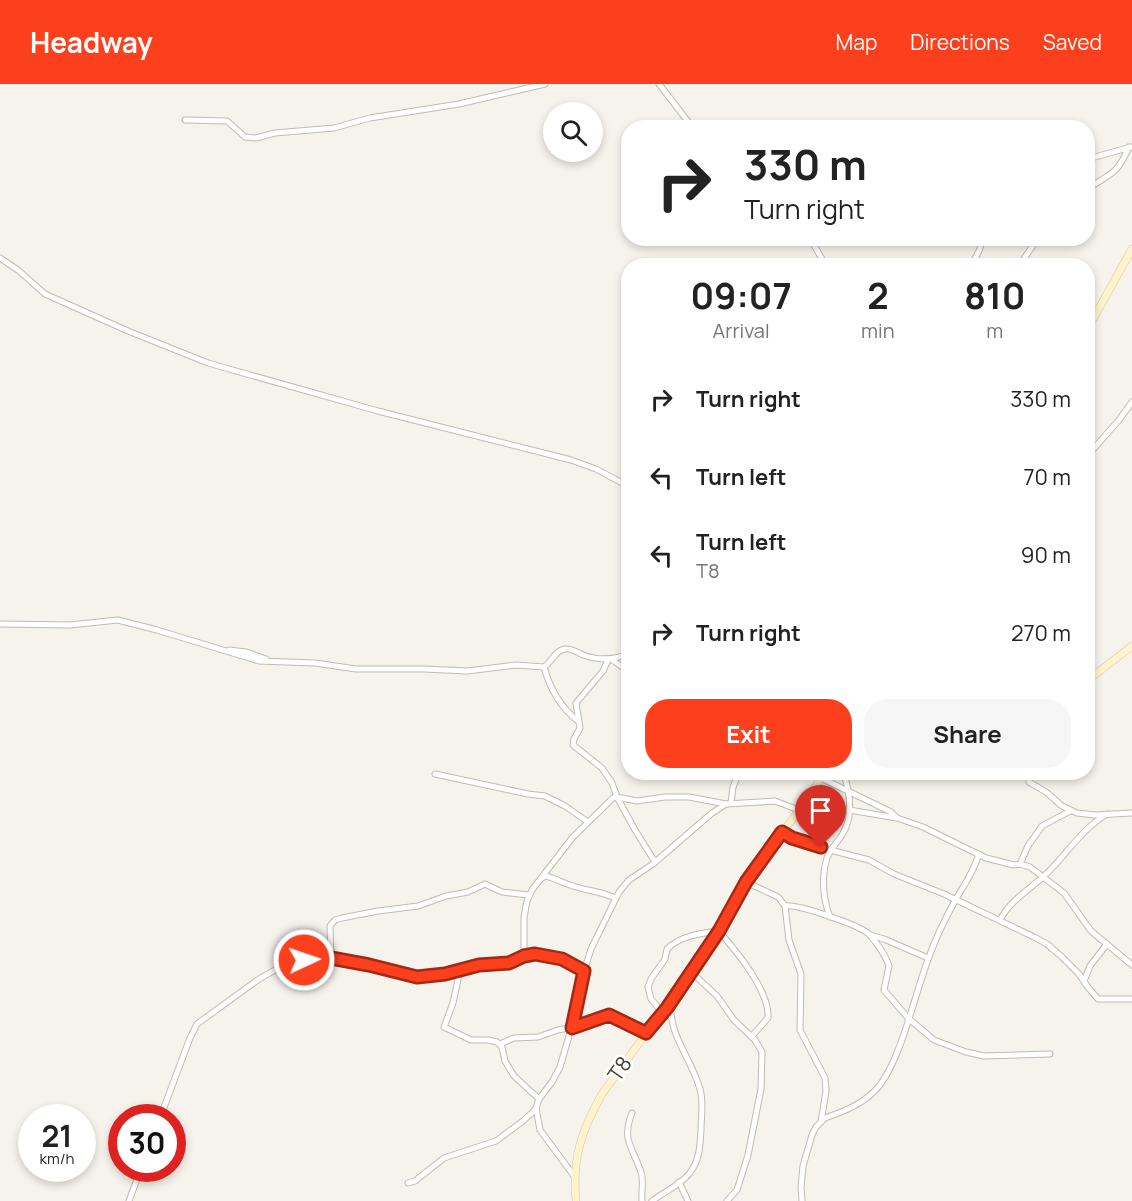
<!DOCTYPE html>
<style>
body{margin:0;font-family:Manrope,sans-serif;background:#f6f6f6;color:#222;height:100vh;display:flex;flex-direction:column;font-size:22px;white-space:nowrap}
*{box-sizing:border-box;margin:0}
p{font-size:20px;color:#767676}
.icon{flex:none;width:33px;height:33px;fill:none;stroke:currentColor;stroke-width:2;stroke-linecap:round;stroke-linejoin:round}
.map{position:relative;flex:1;overflow:hidden}
.panel{position:absolute;left:621px;top:174px;width:474px;height:522px;display:flex;flex-direction:column;background:#fff;border-radius:24px;box-shadow:0 3px 9px #0003}
.panel>*{flex:none}
.guide{position:absolute;left:621px;top:36px;width:474px;height:126px;border-radius:24px;box-shadow:0 3px 9px #0003;background:#fff;color:#222;overflow:hidden}
.controls{position:absolute;left:543px;top:18px;display:grid;gap:12px}
.controls a{display:grid;place-items:center;width:60px;height:60px;border-radius:50%;background:#fff;box-shadow:0 3px 9px #0003;font-size:30px}
.speed{position:absolute;left:18px;top:1020px;display:flex;gap:12px;font-size:30px;font-weight:700;text-align:center}
.speed>*{display:grid;place-content:center;width:78px;height:78px;border-radius:50%;background:#fff;box-shadow:0 3px 9px #0003;line-height:1}
.speed small{font-size:15px;font-weight:400}
.speed .limit{border:9px solid #d22;background:#fff;color:#111}
.pin{position:absolute;display:grid;place-items:center;width:51px;height:51px;color:#fff;margin:-62px -26px;border-radius:50% 50% 50% 0;rotate:-45deg;box-shadow:0 0 6px #0007}
.pin .icon{rotate:45deg}
.me{position:absolute;width:66px;margin:-33px;rotate:87deg;stroke-linejoin:round;filter:drop-shadow(0 0 4px #0008)}
.turn{display:flex;align-items:center;gap:21px;height:126px;padding:0 24px;font-size:27px}
.turn .icon{width:78px;height:78px;stroke-width:2.5}
.turn b{display:block;font-size:42px;line-height:51px}
.eta{display:flex;justify-content:space-evenly;align-items:center;height:102px;text-align:center}
.eta b{font-size:36px;font-weight:700;line-height:42px}
.cta{display:flex;gap:12px;margin-top:auto;padding:12px 24px}
.cta a{flex:1;height:69px;border-radius:24px;background:#fc3f1d;color:#fff;font-size:24px;font-weight:700;line-height:69px;text-align:center}
.cta a+a{background:#f6f6f6;color:#222}
ul{padding:0;list-style:none}
li{display:flex;align-items:center;gap:18px;height:78px;padding:0 24px}
li div{flex:1}
li b{display:block;font-size:22px}
li em{font-style:normal}
header{display:flex;align-items:center;gap:36px;box-sizing:border-box;height:84px;padding:0 30px;background:#fc3f1d;color:#fff}
header strong{font-size:28px}
nav{display:flex;gap:33px;margin-inline-start:auto;font-size:21px}
.map>svg:first-child{display:block}
.lines{fill:none;stroke-linecap:round;stroke-linejoin:round}
.street-casing{stroke:#c2bbae;stroke-width:7}
.secondary-casing{stroke:#d6c79b;stroke-width:8}
.street{stroke:#fff;stroke-width:5}
.secondary{stroke:#fff3cd;stroke-width:7}
.route-casing{stroke:#a42913;stroke-width:15}
.route{stroke:#fc3f1d;stroke-width:10}
.labels{text-anchor:middle;stroke-width:6;stroke-linejoin:round;paint-order:stroke}
.street-label{font-size:21px;fill:#4b4439;stroke:#fff}
</style>
<header>
<strong>Headway</strong>
<nav><a>Map</a><a>Directions</a><a>Saved</a></nav>
</header>
<div class="map">
<svg width="1132" height="1117" viewBox="0 0 1132 1117">
<rect width="100%" height="100%" fill="#f6f3ec"/>
<g class="lines">
<defs>
<g id="street">
<polyline points="659,0 693,44"/>
<polyline points="185,36 227,37 245,53 256,54 275,49 334,44 370,34 459,20 545,0"/>
<polyline points="1088,75 1131,63"/>
<path d="M1088 105C1111 88 1116 93 1129 63"/>
<polyline points="810,154 826,182"/>
<polyline points="0,174 18,186 45,210 128,247 208,279 378,327 571,376 596,385 628,402"/>
<polyline points="971,182 979,167 983,154"/>
<polyline points="1019,182 1038,154"/>
<polyline points="1088,371 1119,336 1132,318"/>
<path d="M0 540 70 541 118 536 157 546 259 577 315 579 356 585H424L467 587 516 581 544 583C551 579 555 566 565 565 570 564 577 568 583 571 599 577 613 576 628 570"/>
<polyline points="229,566 246,568 266,575"/>
<polyline points="611,575 628,587"/>
<polyline points="608,576 603,587 576,619 580,644 574,655 573,661 602,684 612,699 617,713 635,746 655,778"/>
<path d="M544 583C550 605 560 623 578 637"/>
<polyline points="1028,688 1029,698 1046,708 1062,722 1077,729 1095,731 1132,729"/>
<polyline points="435,690 528,710 545,712 565,722 588,738"/>
<polyline points="821,694 891,728 897,734"/>
<polyline points="731,719 733,703 739,688"/>
<polyline points="849,726 897,734 923,743 986,774 1014,781 1020,780 1030,783 1064,809 1091,847 1132,881"/>
<polyline points="782,749 811,761 869,776 894,790 944,810 1034,853 1047,860 1062,873 1079,890 1087,902 1098,915 1132,915"/>
<polyline points="1020,780 1028,762 1042,742 1070,727"/>
<path d="M541 795 545 792C555 794 563 799 573 802 587 807 601 807 615 814"/>
<polyline points="746,798 778,813 785,822 789,856 801,890 800,946 825,994 826,1007 821,1038 816,1043 812,1051 803,1082 801,1103 802,1117"/>
<path d="M785 822C798 820 859 841 869 850 876 858 886 872 889 882L884 906 908 934 934 956 966 968 984 972 1050 970"/>
<path d="M830 833C823 815 821 793 827 774 830 765 837 759 842 751 854 732 850 708 843 688"/>
<path d="M1000 836C1009 818 1028 806 1043 793 1065 773 1081 745 1107 730"/>
<polyline points="870,851 884,855 928,874"/>
<path d="M524 872C547 869 564 876 584 887"/>
<polyline points="331,874 330,842 335,836 342,834 378,827 418,822 446,812 468,808 485,800 502,808 529,811"/>
<polyline points="460,886 453,919 444,943 471,956 488,956 497,958 502,963 505,977 514,992 539,1015"/>
<polyline points="691,888 717,912 734,936 755,956 762,968 761,1005 748,1071 737,1106 727,1117"/>
<polyline points="1084,897 1090,882 1107,860"/>
<path d="M663 929 651 915 648 903 651 895 665 875 667 865C680 852 701 849 719 847 736 867 770 907 768 934L751 953"/>
<polyline points="500,960 514,954 538,953 558,946 585,941 609,931 647,949"/>
<path d="M632 1029C621 1056 633 1064 641 1088 644 1097 641 1108 642 1117"/>
<polyline points="160,1034 190,954 197,940 259,895 282,882 304,876 331,874 369,881 417,893 445,890 479,881 509,879 524,872 524,833 527,817 532,806 572,754 613,714 617,713 637,717 665,713 689,713 726,720"/>
<path d="M822 1037 825 1034C845 1027 866 1019 880 1001 902 972 915 909 929 873 936 853 946 833 956 815 965 800 974 787 979 770"/>
<polyline points="574,1092 540,1046 536,1024 539,1015 552,998 560,983 576,928 581,897 591,865 619,808 629,796 653,780 712,729 726,720 775,717 799,726"/>
<polyline points="679,1098 688,1117"/>
<polyline points="408,1099 415,1097 444,1074 496,1057 523,1037 536,1025"/>
<polyline points="129,1117 141,1084"/>
<path d="M652 1117C664 1108 680 1101 689 1090 700 1076 700 1062 701 1046 701 1031 704 1019 700 1005 690 971 671 957 670 918"/>
</g>
<g id="secondary">
<polyline points="1088,244 1132,165"/>
<polyline points="1088,596 1132,562"/>
<path d="M576 1117C572 1074 581 1048 602 1010L691 888 719 847 746 798 812 709 824 688"/>
</g>
</defs>
<use href="#street" class="street-casing"/>
<use href="#secondary" class="secondary-casing"/>
<use href="#street" class="street"/>
<use href="#secondary" class="secondary"/>
</g>
<g class="lines">
<defs>
<polyline id="route" points="304,876 331,874 369,881 417,893 445,890 479,881 509,879 524,872 535,870 562,875 584,887 572,944 609,931 646,949 667,924 719,847 746,798 782,748 792,754 821,763"/>
</defs>
<use href="#route" class="route-casing"/>
<use href="#route" class="route"/>
</g>
<g class="labels">
<g class="street-label">
<text transform="translate(620 985) rotate(-55)" y="7">T8</text>
</g>
</g>
</svg>
<div class="controls">
<a><svg class="icon" aria-label="search" viewBox="0 0 24 24"><circle cx="10" cy="10" r="6"/><path d="M15 15l6 6"/></svg></a>
</div>
<div class="speed"><div>21<small>km/h</small></div><div class="limit">30</div></div>
<div class="pin" style="left:821px;top:763px;background:#d93025"><svg class="icon" aria-label="arrive" viewBox="0 0 24 24"><path d="M6 21V4h12l-3 4 3 4H6"/></svg></div>
<svg class="me" style="left:304px;top:876px" viewBox="-20 -20 40 40"><circle r="17" fill="#fc3f1d" stroke="#fff" stroke-width="3"/><path d="M0-11L8 9 0 5-8 9z" fill="#fff"/></svg>
<div class="guide">
<div class="turn"><svg class="icon" aria-label="right" viewBox="0 0 24 24"><path d="M7 20v-9h11M14 6l5 5-5 5"/></svg><div><b>330 m</b>Turn right</div></div>
</div>
<section class="panel">
<div class="eta">
<div><b>09:07</b><p>Arrival</p></div>
<div><b>2</b><p>min</p></div>
<div><b>810</b><p>m</p></div>
</div>
<ul>
<li><svg class="icon" aria-label="right" viewBox="0 0 24 24"><path d="M7 20v-9h11M14 6l5 5-5 5"/></svg><div><b>Turn right</b></div><em>330 m</em></li>
<li><svg class="icon" aria-label="left" viewBox="0 0 24 24"><path d="M17 20v-9H6M10 6l-5 5 5 5"/></svg><div><b>Turn left</b></div><em>70 m</em></li>
<li><svg class="icon" aria-label="left" viewBox="0 0 24 24"><path d="M17 20v-9H6M10 6l-5 5 5 5"/></svg><div><b>Turn left</b><p>T8</p></div><em>90 m</em></li>
<li><svg class="icon" aria-label="right" viewBox="0 0 24 24"><path d="M7 20v-9h11M14 6l5 5-5 5"/></svg><div><b>Turn right</b></div><em>270 m</em></li>
</ul>
<div class="cta"><a>Exit</a><a>Share</a></div>
</section>
</div>
